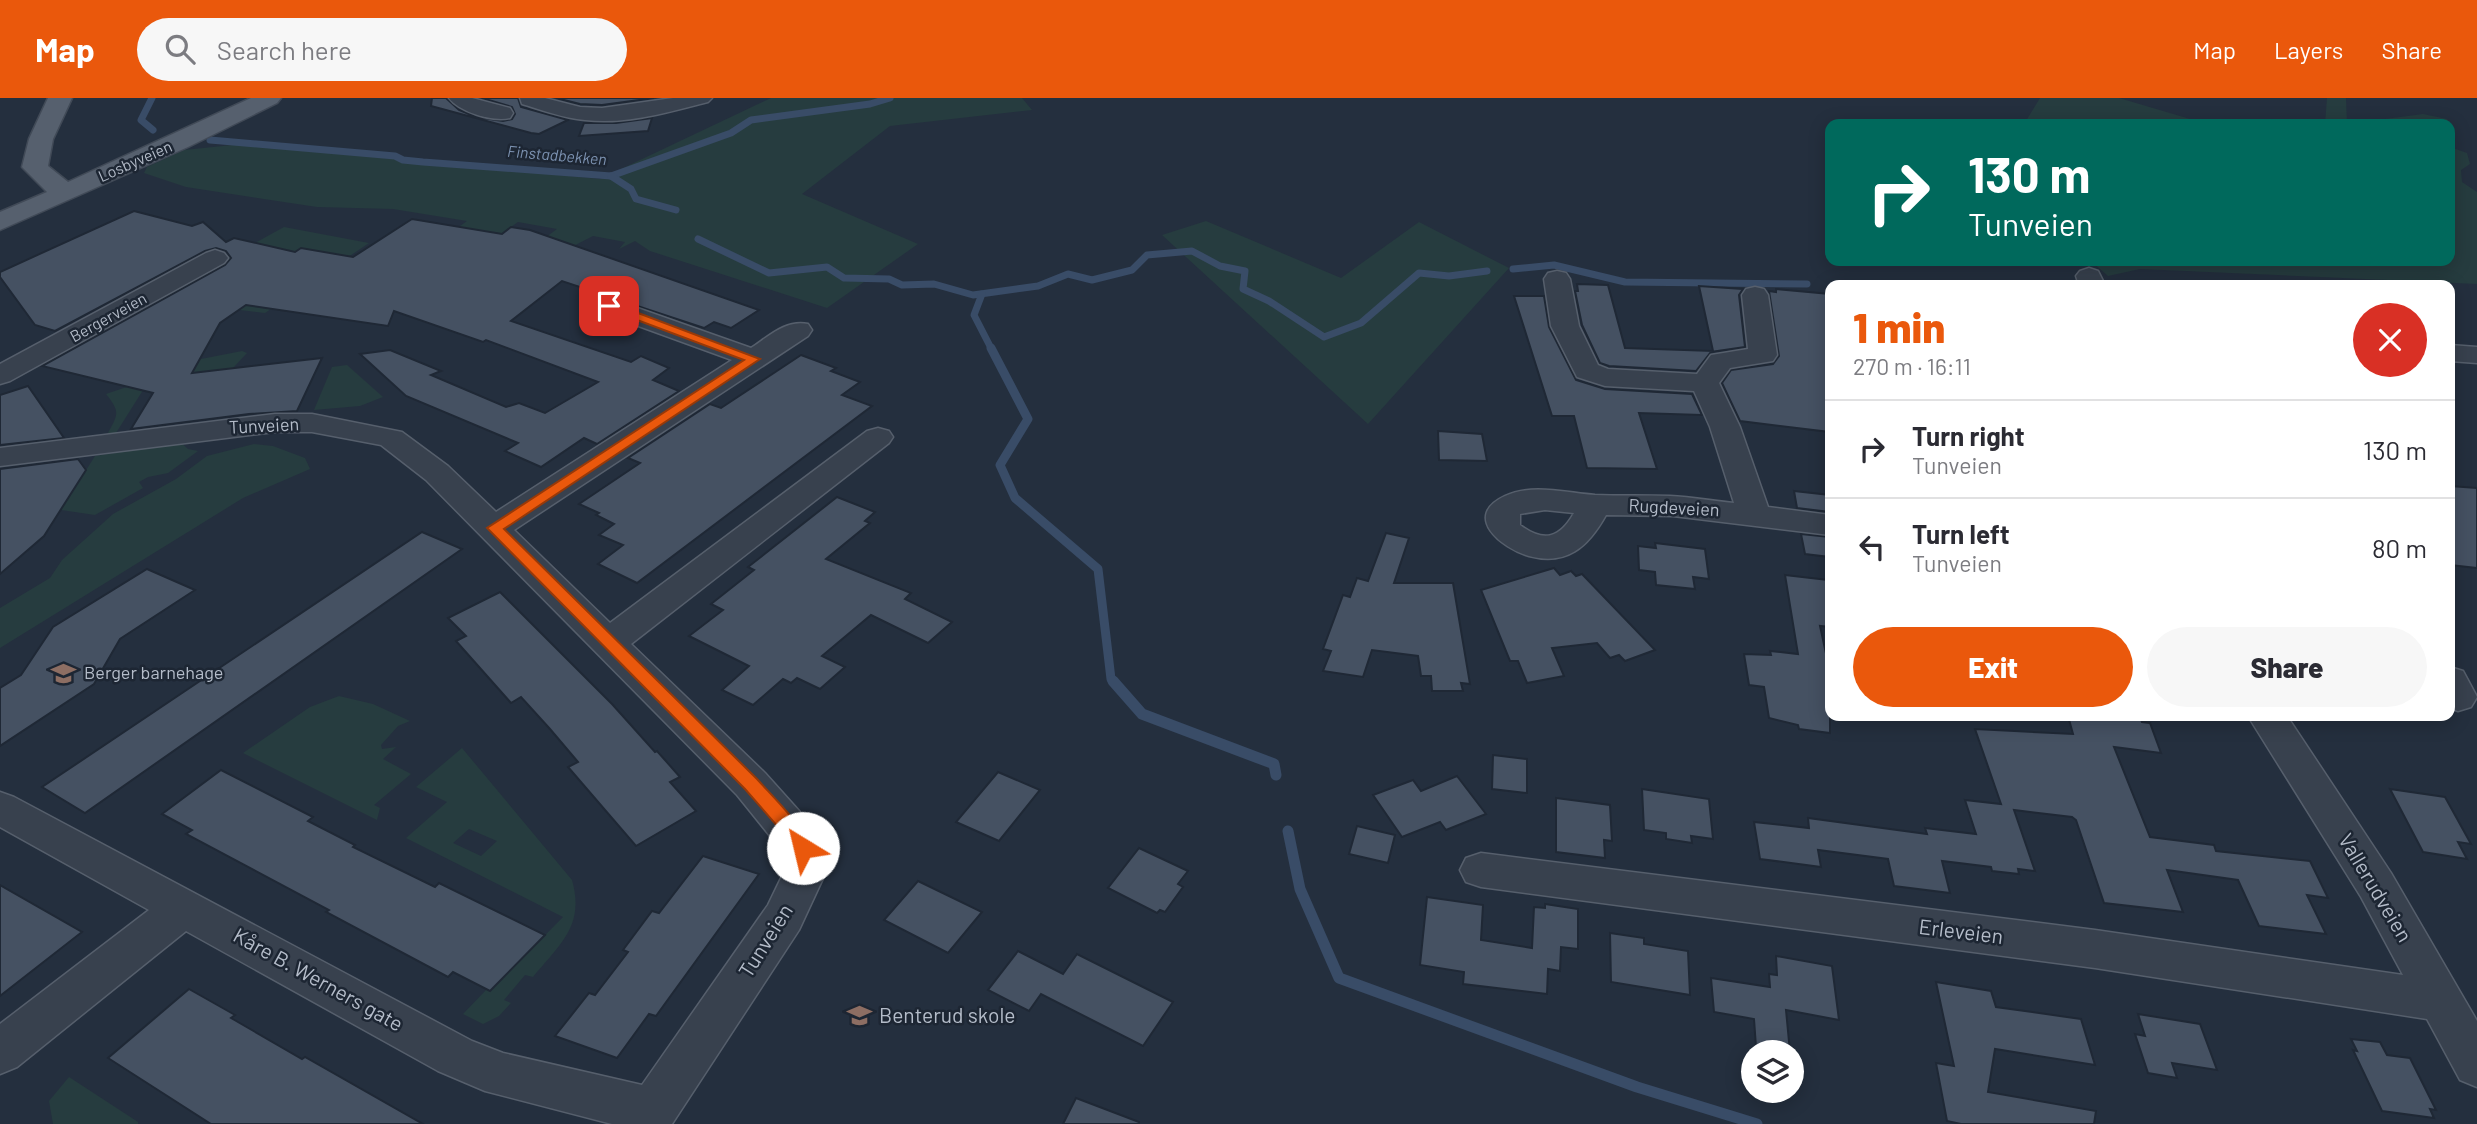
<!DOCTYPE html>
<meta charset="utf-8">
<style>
body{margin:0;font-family:Barlow,sans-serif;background:#f7f7f7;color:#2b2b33;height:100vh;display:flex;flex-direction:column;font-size:26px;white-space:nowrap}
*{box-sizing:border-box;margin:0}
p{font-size:23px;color:#7c7c81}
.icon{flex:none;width:38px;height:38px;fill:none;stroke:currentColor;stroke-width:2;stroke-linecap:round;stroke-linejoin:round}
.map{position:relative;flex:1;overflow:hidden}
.drawer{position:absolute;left:1825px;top:182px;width:630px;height:441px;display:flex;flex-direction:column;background:#fff;border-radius:14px;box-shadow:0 4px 18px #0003}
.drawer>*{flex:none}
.top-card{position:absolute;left:1825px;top:21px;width:630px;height:147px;border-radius:14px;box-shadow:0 4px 18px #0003;background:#00695c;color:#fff;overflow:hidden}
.tools{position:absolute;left:1741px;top:942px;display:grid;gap:14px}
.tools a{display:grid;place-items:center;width:63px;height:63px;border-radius:50%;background:#fff;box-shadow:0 4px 18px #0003;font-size:35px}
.pin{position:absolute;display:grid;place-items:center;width:60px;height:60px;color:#fff;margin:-30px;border-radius:14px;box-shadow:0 4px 10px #0006}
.me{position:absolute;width:77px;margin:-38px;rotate:324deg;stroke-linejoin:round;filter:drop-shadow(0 0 5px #0008)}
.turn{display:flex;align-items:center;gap:24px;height:147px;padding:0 28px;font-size:32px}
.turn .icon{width:91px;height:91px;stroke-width:2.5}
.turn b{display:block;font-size:49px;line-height:60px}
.round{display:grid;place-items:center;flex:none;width:74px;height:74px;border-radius:37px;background:#f7f7f7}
.summary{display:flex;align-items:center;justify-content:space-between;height:119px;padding:0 28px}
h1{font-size:42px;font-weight:800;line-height:52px;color:#ea580c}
.action{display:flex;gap:14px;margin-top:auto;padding:14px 28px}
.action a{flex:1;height:80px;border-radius:42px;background:#ea580c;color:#fff;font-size:28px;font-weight:800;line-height:80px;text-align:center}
.action a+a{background:#f7f7f7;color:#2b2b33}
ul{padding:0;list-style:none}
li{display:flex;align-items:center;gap:21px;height:98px;padding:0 28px;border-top:2px solid #e1e1e2}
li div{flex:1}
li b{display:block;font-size:26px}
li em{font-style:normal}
header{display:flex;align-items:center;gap:42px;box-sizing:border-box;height:98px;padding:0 35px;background:#ea580c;color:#fff}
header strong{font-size:33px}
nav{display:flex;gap:38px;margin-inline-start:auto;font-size:24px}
.search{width:490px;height:63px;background:#f7f7f7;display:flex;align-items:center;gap:18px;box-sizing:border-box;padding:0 24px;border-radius:38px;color:#7c7c81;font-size:26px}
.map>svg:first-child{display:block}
.green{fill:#263c3f;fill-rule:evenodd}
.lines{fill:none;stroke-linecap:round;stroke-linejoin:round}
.stream-far2{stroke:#394c67;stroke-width:7}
.stream-far1{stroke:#394c67;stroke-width:9}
.stream{stroke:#394c67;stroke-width:11}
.building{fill:#455162;stroke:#1f2835;stroke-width:2}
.minor-casing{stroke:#565f6c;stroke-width:3}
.major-casing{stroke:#414a57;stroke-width:3}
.minor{fill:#38414e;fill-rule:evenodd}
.major{fill:#56606e;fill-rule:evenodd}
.route{fill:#ea580c;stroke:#983908;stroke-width:2}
.labels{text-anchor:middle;stroke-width:5;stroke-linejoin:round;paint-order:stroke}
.far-water-label{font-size:16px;font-style:italic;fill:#7c92b1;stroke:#1d2633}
.far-street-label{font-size:16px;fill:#b4bcc9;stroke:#1d2633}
.street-label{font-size:18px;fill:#b4bcc9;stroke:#1d2633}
.poi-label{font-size:18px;fill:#b4bcc9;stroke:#1d2633;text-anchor:start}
.near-street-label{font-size:21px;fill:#b4bcc9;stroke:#1d2633}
.near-poi-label{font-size:21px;fill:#b4bcc9;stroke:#1d2633;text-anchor:start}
</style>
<header>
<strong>Map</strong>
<div class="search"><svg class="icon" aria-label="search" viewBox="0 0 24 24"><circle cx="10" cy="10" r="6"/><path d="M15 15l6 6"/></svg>Search here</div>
<nav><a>Map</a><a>Layers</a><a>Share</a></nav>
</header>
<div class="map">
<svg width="2477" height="1026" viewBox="0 0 2477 1026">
<rect width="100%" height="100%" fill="#242f3e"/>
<g class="green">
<polygon points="771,0 1022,0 1032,12 890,28 802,96 918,146 827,210 650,153 635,143 619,151 625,144 593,138 540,165 519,159 557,131 518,124 481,150 456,131 467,123 393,111 317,109 186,89 144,75 147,69 184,52 242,46 600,81"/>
<polygon points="2040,0 2119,0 2207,26 2024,26"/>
<polygon points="2327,0 2346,0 2347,26 2325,26"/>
<polygon points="2423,16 2447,21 2449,24 2378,26 2385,21"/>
<polygon points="2450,49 2467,55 2470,66 2461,72 2462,84 2477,94 2477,186 2140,171 2108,178 2091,163 2450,163"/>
<polygon points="1206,123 1341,180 1419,124 1509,170 1368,326 1162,137"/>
<polygon points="284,129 369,145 265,215 153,201"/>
<polygon points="242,253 247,255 232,271 163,278 201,261"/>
<polygon points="347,267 383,299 360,308 314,312 332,269"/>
<path d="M150 281 116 335 107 337C118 316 121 315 106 296Z"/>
<polygon points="178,342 188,351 198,353 168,375 148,379 139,384 143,390 95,417 61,412 95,358 154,349"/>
<polygon points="254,346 273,348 305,360 310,371 243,400 0,550 0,510 50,480 62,462 113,416 176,381 207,358"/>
<polygon points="339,598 373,606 410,623 398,628 381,647 382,651 396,649 383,661 411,676 374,707 380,710 377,722 243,655 310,609"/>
<path d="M462 650 572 782C585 828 560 846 533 879L525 877 504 902 511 905 499 918 483 926 463 916 487 891 490 893 563 819 406 740 447 704 416 689ZM469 731 497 743 481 758 453 745Z"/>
<polygon points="69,979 138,1024 138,1026 53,1026 49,1003"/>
</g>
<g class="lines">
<g class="stream-far2">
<polyline points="152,0 141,22 153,32"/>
<polyline points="210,42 395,58 403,62 423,64 611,78 731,35 751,22 870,6 890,0"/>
<polyline points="611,78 631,91 636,101 676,112"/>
<polyline points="698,141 769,175 827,169 844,180 889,181 902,187 934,186 973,197 1038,188 1068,176 1092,182 1132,172 1147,157 1192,153 1220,168 1245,173 1243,191 1269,203 1324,239 1361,225 1419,175 1449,178 1487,173"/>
<polyline points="1513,171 1554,167 1625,184 1807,186"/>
<polyline points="982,196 974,217 992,252"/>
</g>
<polyline class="stream-far1" points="991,250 1028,321 1000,367 1015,400 1098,471 1111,581 1115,585"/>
<g class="stream">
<polyline points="1113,583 1142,616 1274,666 1276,677"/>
<polyline points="1288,733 1300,791 1339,880 1637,989 1757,1026"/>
</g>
</g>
<g class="building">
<polygon points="432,0 446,0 459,12 476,19 503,23 512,21 515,16 512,9 482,0 518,0 521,9 568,22 539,36 531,35 431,8"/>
<polygon points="556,0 654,0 602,7 580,6"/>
<polygon points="652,20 648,33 579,38 584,25 616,25"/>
<polygon points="134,113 192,128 203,124 226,144 234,140 295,154 301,150 353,159 412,121 502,136 511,129 530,132 759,212 731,230 714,224 704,230 562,183 511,223 631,264 641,258 669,270 653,282 679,293 597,346 584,340 541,369 505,353 518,345 406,298 360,256 390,252 441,273 431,277 506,309 519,305 545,315 598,284 486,242 483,244 394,213 388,228 246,207 220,225 192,275 322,260 297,313 249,316 131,331 153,295 42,268 225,167 231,160 226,153 216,150 205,153 55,233 35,227 0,179 0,174"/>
<polygon points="1577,186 1608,187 1625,250 1713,253 1699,188 1743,191 1739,197 1745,249 1711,254 1696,273 1609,268 1600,265 1582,227 1575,193 1578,193"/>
<polygon points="1776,191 1830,196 1830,334 1740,323 1722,285 1731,272 1773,266 1779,258 1769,193 1776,194"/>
<polygon points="1514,198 1544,198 1549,229 1576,282 1605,291 1692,296 1702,317 1639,315 1657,371 1587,370 1574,318 1552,318"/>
<polygon points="801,257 836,270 831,273 860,284 842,297 872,308 637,485 598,466 623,447 599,437 614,426 596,417 599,415 579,406 640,365 628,360 710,306 721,310"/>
<polygon points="28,288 64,340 0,347 0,297"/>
<polygon points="1438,333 1482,336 1487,363 1439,362"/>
<polygon points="78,361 86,372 44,438 0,476 0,371"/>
<polygon points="2450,388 2477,390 2477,470 2450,467"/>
<polygon points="1794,393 1830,397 1830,414 1797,410"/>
<polygon points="837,399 875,414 865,423 870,425 826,461 911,495 905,501 952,524 928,545 871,517 822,558 845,569 820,591 797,580 791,585 783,581 753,607 722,592 749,568 689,538 723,512 711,506 754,472 748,469"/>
<polygon points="422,434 462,451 85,715 42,689"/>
<polygon points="1386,435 1409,440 1394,485 1453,485 1470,586 1461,585 1463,593 1432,593 1431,578 1421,578 1418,558 1372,552 1363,579 1323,573 1331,553 1323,551 1343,497 1350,499 1357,480 1368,483"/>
<polygon points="1801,436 1830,439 1830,459 1805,456"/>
<polygon points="1655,445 1705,451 1709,481 1693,479 1695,491 1656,487 1655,474 1639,472 1638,448 1656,450"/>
<polygon points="1554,470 1560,477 1571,473 1576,478 1582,476 1655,552 1625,563 1619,557 1610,560 1597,545 1552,550 1564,578 1527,585 1518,563 1510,563 1481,492"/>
<polygon points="147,471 195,492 120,541 94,586 0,648 0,590 21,577 53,529"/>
<polygon points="1785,477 1828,482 1830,529 1820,528 1830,574 1830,635 1799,631 1798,627 1769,620 1764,589 1749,587 1744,556 1771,557 1770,553 1798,556"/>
<polygon points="500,494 612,606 655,654 657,653 680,679 670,684 696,713 636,748 568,669 578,664 550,631 521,599 511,605 456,543 466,538 448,520"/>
<polygon points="2068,618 2140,618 2142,624 2150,625 2161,655 2114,649 2150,739 2214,747 2216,753 2310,763 2328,800 2307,797 2326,836 2259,828 2238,782 2167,772 2183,814 2104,805 2076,722 2072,719 2014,712 2035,773 2018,771 2019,776 1992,773 1991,769 1942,763 1950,795 1894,788 1888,761 1818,752 1821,769 1760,761 1754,724 1809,730 1808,720 1927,736 1925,730 1976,736 1965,702 2001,706 1975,631 2073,636"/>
<polygon points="1493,657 1527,661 1527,695 1492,691"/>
<polygon points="221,672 313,719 308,723 355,747 353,749 435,789 439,785 545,837 490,893 453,874 448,879 326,814 329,812 186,736 192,732 162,716"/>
<polygon points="998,674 1040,692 999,743 956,724"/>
<polygon points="1457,678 1486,716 1446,732 1440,724 1402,739 1373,697 1413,682 1421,693"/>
<polygon points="1642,691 1709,701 1713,741 1691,738 1692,745 1666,741 1666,735 1644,732"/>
<polygon points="2390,691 2445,699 2471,746 2458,744 2467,761 2423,754"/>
<polygon points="1556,700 1610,707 1612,743 1604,742 1605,760 1556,754"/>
<polygon points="1357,728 1395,737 1388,765 1349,756"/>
<polygon points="1139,750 1188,773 1178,786 1183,789 1165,814 1160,812 1157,815 1108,790"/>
<polygon points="703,758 759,776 656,918 649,916 617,960 555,938 589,895 595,897 628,854 623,852 652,813 659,815"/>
<polygon points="918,783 982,814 948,855 884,822"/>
<polygon points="0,787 82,834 0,898"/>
<polygon points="1427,799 1483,807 1481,842 1532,850 1534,809 1545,810 1545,806 1578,811 1578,851 1561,849 1560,873 1548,871 1547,896 1463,886 1464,874 1420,867"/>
<polygon points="1610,835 1644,840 1644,846 1688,853 1690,897 1611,884"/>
<polygon points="1018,853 1063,876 1077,856 1173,904 1143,948 1041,896 1029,913 988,892"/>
<polygon points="1776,858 1832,868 1839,922 1786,912 1790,954 1756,949 1754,921 1714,914 1711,880 1770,889 1769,876 1777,877"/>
<polygon points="1936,884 1991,893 1996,909 2081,921 2095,967 1995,951 1988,994 2096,1013 2094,1026 1961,1026 1947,1023 1936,965 1954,968"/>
<polygon points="189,891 235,917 231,920 302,961 305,959 423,1026 211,1026 108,960"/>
<polygon points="2138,916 2200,926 2217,972 2172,965 2177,980 2148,975 2135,936 2145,938"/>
<polygon points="2351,941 2380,944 2387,957 2410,960 2436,1012 2430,1011 2434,1020 2382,1013 2353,952 2357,953"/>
<polygon points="1076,1000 1139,1024 1139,1026 1063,1026"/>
</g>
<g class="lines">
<defs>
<g id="minor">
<path d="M449 0H472L510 10 513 15 510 20C493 24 459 14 449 0Z"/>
<path d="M520 0H545L580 9 602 10 673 0H712L708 4C669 14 626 27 585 22 563 20 542 12 522 6Z"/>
<polygon points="215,152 224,155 228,160 224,165 10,283 0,286 0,266 206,155"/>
<polygon points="2089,170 2098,173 2105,187 2079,187 2076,178 2080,173"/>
<path d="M1557 173 1566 175 1570 181 1579 228 1598 267 1608 271 1697 276 1711 257 1748 251 1742 197 1746 191 1755 189 1764 191 1768 197 1777 257 1773 263 1730 270 1719 285 1740 329 1768 409 1830 417V437L1673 418 1606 417C1588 449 1567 468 1529 458 1501 450 1462 418 1505 398 1532 385 1567 395 1595 397 1620 398 1645 397 1670 398 1692 399 1713 403 1734 405L1710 329 1694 293 1605 288 1577 279 1551 228 1544 181 1548 175ZM1545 412 1574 415C1560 440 1544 445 1520 427V416Z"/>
<path d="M609 200 751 250C768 239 786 221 808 226L812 232 808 238 514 432 610 525 867 333 878 330 889 333 893 339 889 345 631 546 765 675 800 714 824 750 825 776 799 832 672 1026H612L485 993 438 973 186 833 17 969 0 976V926L149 812 0 729V694L14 699 472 943 503 955 642 987 768 807 783 776 782 753 737 697 426 382 381 347 312 334H275L0 368V350L275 316H312L402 334 448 368 496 414 732 262 600 214 596 208 600 202Z"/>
<polygon points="2450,247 2477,249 2477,265 2450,263"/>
<polygon points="2450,569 2463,573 2477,599 2471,609 2458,613 2450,610"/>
<polygon points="2248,618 2287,618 2391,775 2477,923 2477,989 2460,982 2427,921 2095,870 1481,789 1466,784 1460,772 1466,760 1481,755 2095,832 2403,877 2361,799"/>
</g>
<polygon id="major" points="48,0 72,0 53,41 48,68 68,84 251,0 281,0 277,5 188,49 0,132 0,114 47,94 22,69 29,41"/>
</defs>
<use href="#minor" class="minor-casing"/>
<use href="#major" class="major-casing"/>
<use href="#minor" class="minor"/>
<use href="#major" class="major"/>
</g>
<path class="route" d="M609 204 760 261 504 431 757 681C777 703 799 724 812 750L810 755 803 757 796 755 779 730 745 691 487 430 744 262 605 210V205Z"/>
<defs>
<symbol id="school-bare" viewBox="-9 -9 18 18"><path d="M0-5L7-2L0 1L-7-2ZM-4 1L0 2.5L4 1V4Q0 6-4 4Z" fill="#8d6e63" stroke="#1d2633" stroke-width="2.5" paint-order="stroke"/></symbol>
</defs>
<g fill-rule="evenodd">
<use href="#school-bare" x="46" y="558" width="35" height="35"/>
<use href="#school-bare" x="842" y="900" width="35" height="35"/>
</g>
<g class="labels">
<g class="far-water-label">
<text transform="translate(557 57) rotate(5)" y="6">Finstadbekken</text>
</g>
<g class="far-street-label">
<text transform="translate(135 63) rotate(-24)" y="6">Losbyveien</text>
<text transform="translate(108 219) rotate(-29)" y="6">Bergerveien</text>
</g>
<g class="street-label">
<text transform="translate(264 328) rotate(-3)" y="6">Tunveien</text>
<text transform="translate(1674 410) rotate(3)" y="6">Rugdeveien</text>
</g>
<g class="poi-label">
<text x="84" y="581">Berger barnehage</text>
</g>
<g class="near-street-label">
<text transform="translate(2375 790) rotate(59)" y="7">Vallerudveien</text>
<text transform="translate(1961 834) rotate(7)" y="7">Erleveien</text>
<text transform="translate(766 843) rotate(-58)" y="7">Tunveien</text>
<text transform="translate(318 882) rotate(29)" y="7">Kåre B. Werners gate</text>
</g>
<g class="near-poi-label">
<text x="879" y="925">Benterud skole</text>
</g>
</g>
</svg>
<div class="tools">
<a><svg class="icon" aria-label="layers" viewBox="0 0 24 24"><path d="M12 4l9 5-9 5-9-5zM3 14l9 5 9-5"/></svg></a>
</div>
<div class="pin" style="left:609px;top:208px;background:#d93025"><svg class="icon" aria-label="arrive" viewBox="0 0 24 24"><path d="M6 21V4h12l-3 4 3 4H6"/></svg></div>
<svg class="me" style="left:803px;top:750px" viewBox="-20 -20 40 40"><circle r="19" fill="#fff"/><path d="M0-13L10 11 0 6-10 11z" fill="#ea580c"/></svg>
<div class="top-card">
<div class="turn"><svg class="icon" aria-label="right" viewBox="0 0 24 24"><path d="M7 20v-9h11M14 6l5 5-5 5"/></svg><div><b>130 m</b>Tunveien</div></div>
</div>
<section class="drawer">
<div class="summary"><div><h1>1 min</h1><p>270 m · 16:11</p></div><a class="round" style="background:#d93025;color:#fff"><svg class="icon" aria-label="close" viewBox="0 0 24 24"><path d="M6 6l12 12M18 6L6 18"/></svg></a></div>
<ul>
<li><svg class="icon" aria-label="right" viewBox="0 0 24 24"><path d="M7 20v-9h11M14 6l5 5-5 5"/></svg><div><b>Turn right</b><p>Tunveien</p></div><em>130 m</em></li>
<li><svg class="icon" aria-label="left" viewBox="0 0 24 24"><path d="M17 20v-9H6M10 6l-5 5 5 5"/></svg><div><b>Turn left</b><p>Tunveien</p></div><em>80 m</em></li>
</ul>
<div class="action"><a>Exit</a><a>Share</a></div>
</section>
</div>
